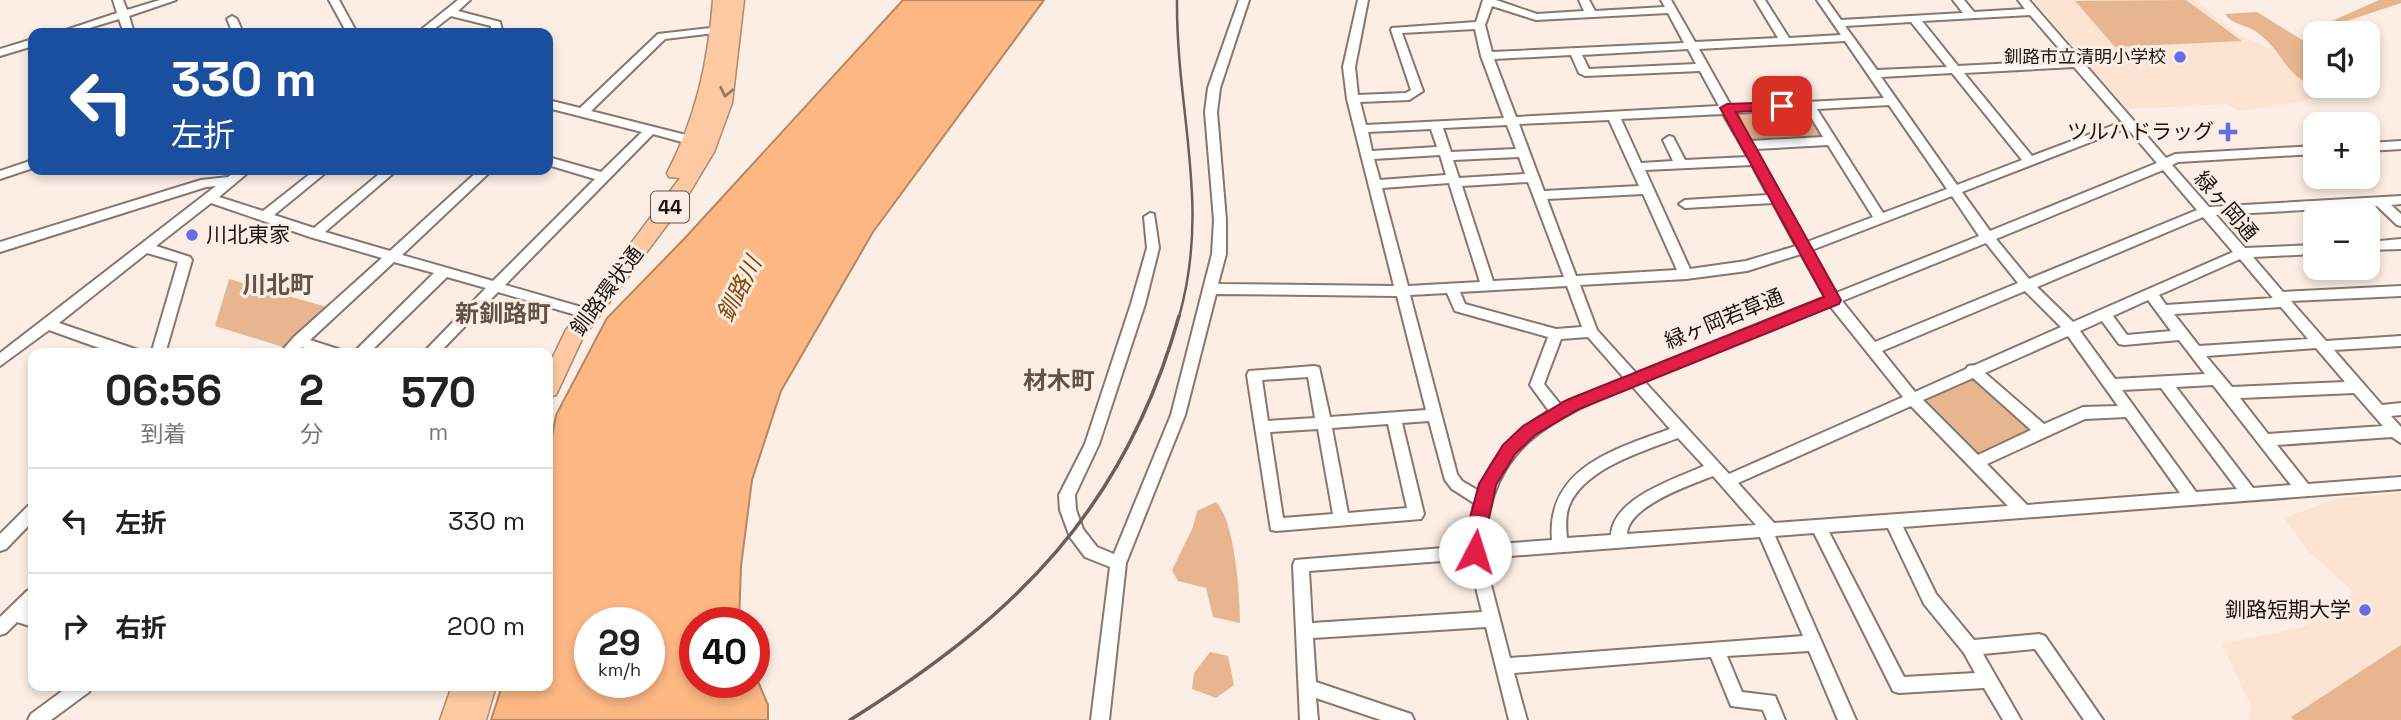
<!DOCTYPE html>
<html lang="ja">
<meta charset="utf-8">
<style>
body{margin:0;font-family:"Space Grotesk","Noto Sans JP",sans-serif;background:#f2f2f2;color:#222;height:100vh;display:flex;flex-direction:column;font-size:26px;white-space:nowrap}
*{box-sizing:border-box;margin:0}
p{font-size:23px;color:#767676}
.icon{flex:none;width:38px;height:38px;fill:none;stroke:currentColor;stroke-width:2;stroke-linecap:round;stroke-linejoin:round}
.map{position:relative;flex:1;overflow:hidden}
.sheet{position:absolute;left:28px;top:348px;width:525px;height:343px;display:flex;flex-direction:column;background:#fff;border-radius:14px;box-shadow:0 4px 10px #0003}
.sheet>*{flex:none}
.banner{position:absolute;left:28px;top:28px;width:525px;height:147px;border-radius:14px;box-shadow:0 4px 10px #0003;background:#1a4fa0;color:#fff;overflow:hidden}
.controls{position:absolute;left:2303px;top:21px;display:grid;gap:14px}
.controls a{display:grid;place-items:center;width:77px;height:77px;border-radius:14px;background:#fff;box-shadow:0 4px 10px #0003;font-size:35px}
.speed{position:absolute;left:574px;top:607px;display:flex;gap:14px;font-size:35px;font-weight:700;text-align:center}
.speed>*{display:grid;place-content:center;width:91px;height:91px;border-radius:50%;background:#fff;box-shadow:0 4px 10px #0003;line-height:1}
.speed small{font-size:18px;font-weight:400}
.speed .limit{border:10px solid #d22;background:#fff;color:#111}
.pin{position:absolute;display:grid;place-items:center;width:60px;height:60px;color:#fff;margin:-30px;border-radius:14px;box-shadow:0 4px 10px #0006}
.me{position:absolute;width:77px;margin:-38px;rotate:5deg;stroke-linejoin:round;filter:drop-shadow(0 0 5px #0008)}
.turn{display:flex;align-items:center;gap:24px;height:147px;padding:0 28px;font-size:32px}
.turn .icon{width:91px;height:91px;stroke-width:2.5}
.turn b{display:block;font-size:49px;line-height:60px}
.eta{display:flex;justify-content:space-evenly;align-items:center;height:119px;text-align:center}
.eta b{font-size:42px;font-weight:700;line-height:49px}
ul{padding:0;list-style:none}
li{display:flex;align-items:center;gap:21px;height:105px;padding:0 28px;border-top:2px solid #e0e0e0}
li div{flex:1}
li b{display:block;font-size:26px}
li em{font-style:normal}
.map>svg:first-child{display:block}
.built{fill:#fce3d2}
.green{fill:#e7b691}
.water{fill:#fcb783;stroke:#b88661;stroke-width:2;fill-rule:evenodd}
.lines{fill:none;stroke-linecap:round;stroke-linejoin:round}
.minor-casing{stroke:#87776c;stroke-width:4}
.highway-casing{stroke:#ae8a70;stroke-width:3}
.minor{fill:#fff;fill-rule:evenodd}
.highway{fill:#fdc9a3;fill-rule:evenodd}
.rail-far1{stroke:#69605a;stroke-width:2.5}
.rail{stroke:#69605a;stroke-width:3.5}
.oneway{stroke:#977861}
.route{fill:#e11d48;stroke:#92132f;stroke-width:2}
.poi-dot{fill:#676de6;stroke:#fceee4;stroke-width:2.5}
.labels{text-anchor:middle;stroke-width:6;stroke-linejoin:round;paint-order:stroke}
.far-poi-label{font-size:18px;fill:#1b1511;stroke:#fceee4;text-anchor:end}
.shield{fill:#fceee4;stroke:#5e5650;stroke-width:2}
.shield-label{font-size:19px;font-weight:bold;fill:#1b1511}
.poi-label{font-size:21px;fill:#1b1511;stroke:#fceee4;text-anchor:end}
.street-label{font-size:21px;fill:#1b1511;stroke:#fceee4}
.water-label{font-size:23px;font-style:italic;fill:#824503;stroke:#fceee4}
.quarter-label{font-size:24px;font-weight:bold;fill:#625349;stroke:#fceee4}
</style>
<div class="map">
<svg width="2401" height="720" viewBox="0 0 2401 720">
<rect width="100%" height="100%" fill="#fceee4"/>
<g class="built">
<polygon points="2033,0 2195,0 2238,35 2264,46 2294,67 2318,94 2300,102 2238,111 2227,104 2127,109"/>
<polygon points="2401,493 2401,720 2249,720 2251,706 2222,644 2305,627 2354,592 2309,552 2284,518 2339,498"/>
</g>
<g class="green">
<polygon points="2186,0 2242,41 2115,47 2075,1"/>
<polygon points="2379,0 2401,0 2401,3 2341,23 2332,21"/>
<path d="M2257 12 2315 48V86H2328L2325 89C2285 81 2286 54 2258 33 2247 24 2233 26 2225 14Z"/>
<polygon points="1807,107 1826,138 1751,142 1736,111"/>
<polygon points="229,279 327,307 283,347 215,326"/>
<polygon points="1976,377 2034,429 1978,455 1924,401"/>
<path d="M1216 502C1235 521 1240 594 1240 623L1213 617 1206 588 1178 581 1172 570 1193 527 1197 511Z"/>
<polygon points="2401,645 2401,720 2294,720 2291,717"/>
<polygon points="1210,652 1228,656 1234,685 1216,698 1192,689 1194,673"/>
</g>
<path class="water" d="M903 0H1044L873 232 781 391 752 480 741 566 739 623H695V682H754V672L768 705V720H491L502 686H548V459L556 415 607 318 684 239ZM590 623H649V682H590Z"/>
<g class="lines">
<defs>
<g id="minor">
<polygon points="113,0 123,0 127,10 160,0 176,0 129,16 134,33 124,33 119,19 73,33 57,33 117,13"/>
<polygon points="329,0 339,0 357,33 347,33"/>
<polygon points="458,0 470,0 458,11 500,22 502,30 501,32 487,33 491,29 491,26 451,16 429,33 417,33"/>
<path d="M1239 0H1249L1220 88 1217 112 1226 220V254L1218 284 1394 286 1347 99 1343 67 1358 0H1368L1355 67 1358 95 1406 93 1411 90 1391 30 1392 28 1476 22 1483 0H1496L1537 14 1584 11 1579 0H1589L1595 11 1665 7 1661 0H1671L1695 42 1778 38 1755 0H1765L1789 38 1841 35 1817 0H1827L1841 20 1963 13 1953 0H1964L1974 12 2025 9 2018 0H2029L2166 158 2175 154 2315 146V154L2178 162 2172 165 2209 207 2401 196V204L2391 205 2401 214V226L2397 225 2377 206 2216 215 2245 248 2315 245V254L2253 257 2283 292 2401 286V296L2291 301 2326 341 2401 336V346L2334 350 2382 405 2401 403V415L2391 416 2401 427V443L2392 437 2277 445 2308 484 2401 477V489L1903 527 1936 594 1974 640 2039 634 2045 636 2103 720H2084L2035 649 1983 654 2021 720H2003L1984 688 1899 693 1893 691 1814 533 1775 536 1856 720H1838L1809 651 1727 656 1742 692 1775 696 1785 720H1767L1763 710 1731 706 1711 657 1514 673 1527 720H1509L1486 627 1313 638 1316 682 1405 712 1411 714 1414 720H1381L1316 698 1318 720H1300L1293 565 1295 560 1468 546 1474 503 1452 489 1445 480 1429 421 1402 423 1424 514 1421 519 1276 531 1271 530 1247 375 1249 371 1314 366 1319 367 1330 417 1426 410 1397 296 1216 294 1185 415 1126 563 1109 720H1091L1110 567 1085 557 1070 537 1060 510 1059 495 1085 444 1131 304 1147 248 1144 217 1150 213 1154 214 1159 248 1145 304 1099 444 1075 495 1076 510 1083 529 1097 547 1114 554 1171 415 1212 254 1214 220 1205 112 1208 88ZM1492 6 1536 20 1668 13 1684 43 1492 52 1485 25ZM2030 15 2069 60 1958 66 1922 21ZM1911 22 1947 67 1877 70 1845 26ZM1475 29 1481 56 1504 118 1366 125 1360 102 1409 100 1423 91 1402 33ZM1845 41 1884 98 1731 106 1699 49ZM1688 49 1696 64 1589 69 1582 55ZM1571 55 1579 73 1585 76 1700 71 1719 106 1516 117 1494 59ZM2074 67 2122 122 2032 156 1964 73ZM1952 73 2022 160 1957 185 1881 77ZM1889 105 1947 189 1883 213 1817 109ZM1806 109 1823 137 1750 141 1735 113ZM1723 114 1748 157 1685 160 1673 137 1669 136 1663 140 1673 161 1641 163 1621 119ZM1609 120 1639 186 1544 191 1519 124ZM1507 125 1516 149 1451 152 1443 128ZM2127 128 2157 163 1990 231 1962 192ZM1431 129 1437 147 1372 151 1368 132ZM1828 145 1873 217 1807 242 1755 149ZM1440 155 1446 175 1380 180 1374 159ZM1519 157 1525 174 1459 178 1453 160ZM1752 165 1768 195 1685 200 1679 204 1685 208 1773 203 1796 246 1746 261 1690 269 1645 170ZM2163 170 2197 210 2029 279 1996 239ZM1528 182 1564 277 1493 281 1462 186ZM1449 183 1480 282 1408 286 1382 188ZM1643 194 1677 270 1576 276 1547 199ZM1952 196 1979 236 1836 293 1812 250ZM2203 217 2233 252 2073 322 2037 287ZM1986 243 2018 283 1875 342 1842 301ZM1801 254 1825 297 1636 373 1597 330 1580 285 1686 279 1747 271ZM2240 259 2273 298 2166 305 2159 295ZM1567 286 1582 327 1556 329 1465 304 1460 292ZM2025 291 2061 327 1975 365 1968 366 1966 369 1915 392 1882 351ZM1447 293 1455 311 1548 337 1530 385 1549 411C1517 429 1492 456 1479 491L1462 481 1457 474 1410 295ZM2148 300 2171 331 2127 335 2113 316ZM1830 306 1903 397 1729 474 1644 381ZM2281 307 2308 339 2199 346 2174 314ZM2102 321 2119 344 2124 345 2179 340 2205 374 2115 379 2080 331ZM2068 336 2118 406 2083 407 2044 424 1985 373ZM1588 337 1624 378 1560 404 1544 384 1561 339ZM2316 348 2345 382 2232 387 2206 356ZM1308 377 1315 418 1268 421 1262 380ZM1973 378 2031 430 1978 455 1923 400ZM2213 385 2291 485 2253 488 2176 387ZM1632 386 1670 429C1615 449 1546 468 1552 540L1484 545C1492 445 1548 420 1632 386ZM2161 388 2237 489 2196 492 2122 390ZM2354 393 2383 426 2268 434 2240 398ZM1911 406 2008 506 1774 523 1738 483ZM2126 417 2180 493 2027 505 1987 464 2085 419ZM1388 424 1407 508 1348 513 1332 428ZM1318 429 1333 514 1283 518 1270 432ZM1678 438 1704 466C1675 479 1613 498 1611 535L1567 538C1566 528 1565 516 1569 506 1584 468 1644 451 1678 438ZM1713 476 1756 525 1627 534C1628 506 1690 485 1713 476ZM1888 528 1924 604 1964 653 1975 673 1904 677 1829 532ZM1760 537 1803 636 1510 658 1484 558ZM1469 559 1482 612 1312 623 1309 571Z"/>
<polygon points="232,16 237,19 243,33 233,33 227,19"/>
<polygon points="719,27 724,30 723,32 665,39 591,111 682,134 704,136 706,139 704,142 682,142 653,134 505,285 581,307 583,310 581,313 576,315 498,292 438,354 422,354 486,288 447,277 368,354 352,354 434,273 394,262 310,340 341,350 343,354 319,354 302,347 295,354 279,354 294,337 382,258 310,237 211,203 156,246 190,257 192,260 165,354 151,354 178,262 147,253 59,323 138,350 140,354 116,354 49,330 0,366 0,353 216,186 206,187 0,252 0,242 201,180 228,177 237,170 251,170 219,197 263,211 315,170 329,170 274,215 314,228 384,170 397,170 325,232 390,251 479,170 492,170 402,255 493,281 595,179 548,165 548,157 601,172 642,132 548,108 548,100 580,108 658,34"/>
<polygon points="33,39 33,46 0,56 0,49"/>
<polygon points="2401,141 2401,149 2368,151 2368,143"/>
<polygon points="33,160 33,168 0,179 0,171"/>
<polygon points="2401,239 2401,249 2368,250 2368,242"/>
<polygon points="33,505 33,521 6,549 0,551 0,534 28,506"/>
<polygon points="33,589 33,606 28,611 33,613 33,627 17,622 6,633 0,635 0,617 27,591"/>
<polygon points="69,686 92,686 89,692 51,720 28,720 31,714"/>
</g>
<g id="highway">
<path d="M713 0H744L732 103 714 152 684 202 582 339 556 395 548 397V367L566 330 680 178 669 177 667 173C696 118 708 62 713 0Z"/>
<polygon points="452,686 496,686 486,720 440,720"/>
</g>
</defs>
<use href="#minor" class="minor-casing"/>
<use href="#highway" class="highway-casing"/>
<use href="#minor" class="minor"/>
<use href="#highway" class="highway"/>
<path class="rail-far1" d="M1177 0C1176 113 1211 204 1179 317"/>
<path class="rail" d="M850 720C1016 616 1125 509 1179 316"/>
</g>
<defs><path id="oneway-chevron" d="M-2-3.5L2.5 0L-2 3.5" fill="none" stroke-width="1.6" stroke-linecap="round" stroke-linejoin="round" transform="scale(1.75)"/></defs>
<use class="oneway" href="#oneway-chevron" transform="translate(726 92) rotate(102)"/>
<polygon class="route" points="1782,102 1786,103 1786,109 1736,112 1841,300 1839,304 1579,409 1535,435 1515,454 1496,485 1481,557 1469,557 1467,529 1479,484 1503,445 1523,426 1567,400 1824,297 1720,108 1727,104"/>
<g class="poi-dot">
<circle cx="2180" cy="57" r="7"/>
<path d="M2224.5 121.5h7v7h7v7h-7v7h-7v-7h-7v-7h7z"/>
<circle cx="192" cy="235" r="7"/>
<circle cx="2365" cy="610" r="7"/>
</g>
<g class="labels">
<g class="far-poi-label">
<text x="2166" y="63">釧路市立清明小学校</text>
</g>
<rect class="shield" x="651" y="191.5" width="38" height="31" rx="5"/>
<g class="shield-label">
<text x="670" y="214">44</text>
</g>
<g class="poi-label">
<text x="2214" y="139">ツルハドラッグ</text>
<text x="206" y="242" text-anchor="start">川北東家</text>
<text x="2351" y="617">釧路短期大学</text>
</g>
<g class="street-label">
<text transform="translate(2226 206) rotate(49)" y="7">緑ヶ岡通</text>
<text transform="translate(607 291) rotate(-53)" y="7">釧路環状通</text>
<text transform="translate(1724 319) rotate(-22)" y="7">緑ヶ岡若草通</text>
</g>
<g class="water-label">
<text transform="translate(739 289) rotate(-63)" y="8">釧路川</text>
</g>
<g class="quarter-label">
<text x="278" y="293">川北町</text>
<text x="503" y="322">新釧路町</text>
<text x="1059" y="389">材木町</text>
</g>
</g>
</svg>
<div class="controls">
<a><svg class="icon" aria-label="sound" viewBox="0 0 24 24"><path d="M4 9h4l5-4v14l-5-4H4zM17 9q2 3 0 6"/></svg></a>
<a>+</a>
<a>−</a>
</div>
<div class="speed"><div>29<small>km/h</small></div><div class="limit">40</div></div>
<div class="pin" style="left:1782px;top:106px;background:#d93025"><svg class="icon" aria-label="arrive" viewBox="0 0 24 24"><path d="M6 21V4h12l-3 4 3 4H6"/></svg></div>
<svg class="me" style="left:1475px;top:552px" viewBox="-20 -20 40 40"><circle r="19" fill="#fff"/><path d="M0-13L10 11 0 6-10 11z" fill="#e11d48"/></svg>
<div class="banner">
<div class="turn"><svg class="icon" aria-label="left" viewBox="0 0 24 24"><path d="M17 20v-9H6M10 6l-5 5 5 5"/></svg><div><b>330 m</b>左折</div></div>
</div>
<section class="sheet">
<div class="eta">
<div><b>06:56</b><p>到着</p></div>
<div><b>2</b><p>分</p></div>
<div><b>570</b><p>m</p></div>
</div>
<ul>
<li><svg class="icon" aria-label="left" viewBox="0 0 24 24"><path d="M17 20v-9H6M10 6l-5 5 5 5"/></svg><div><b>左折</b></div><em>330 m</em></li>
<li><svg class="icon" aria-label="right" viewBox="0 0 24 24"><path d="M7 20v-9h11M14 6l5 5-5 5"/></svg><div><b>右折</b></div><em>200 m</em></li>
</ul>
</section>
</div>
